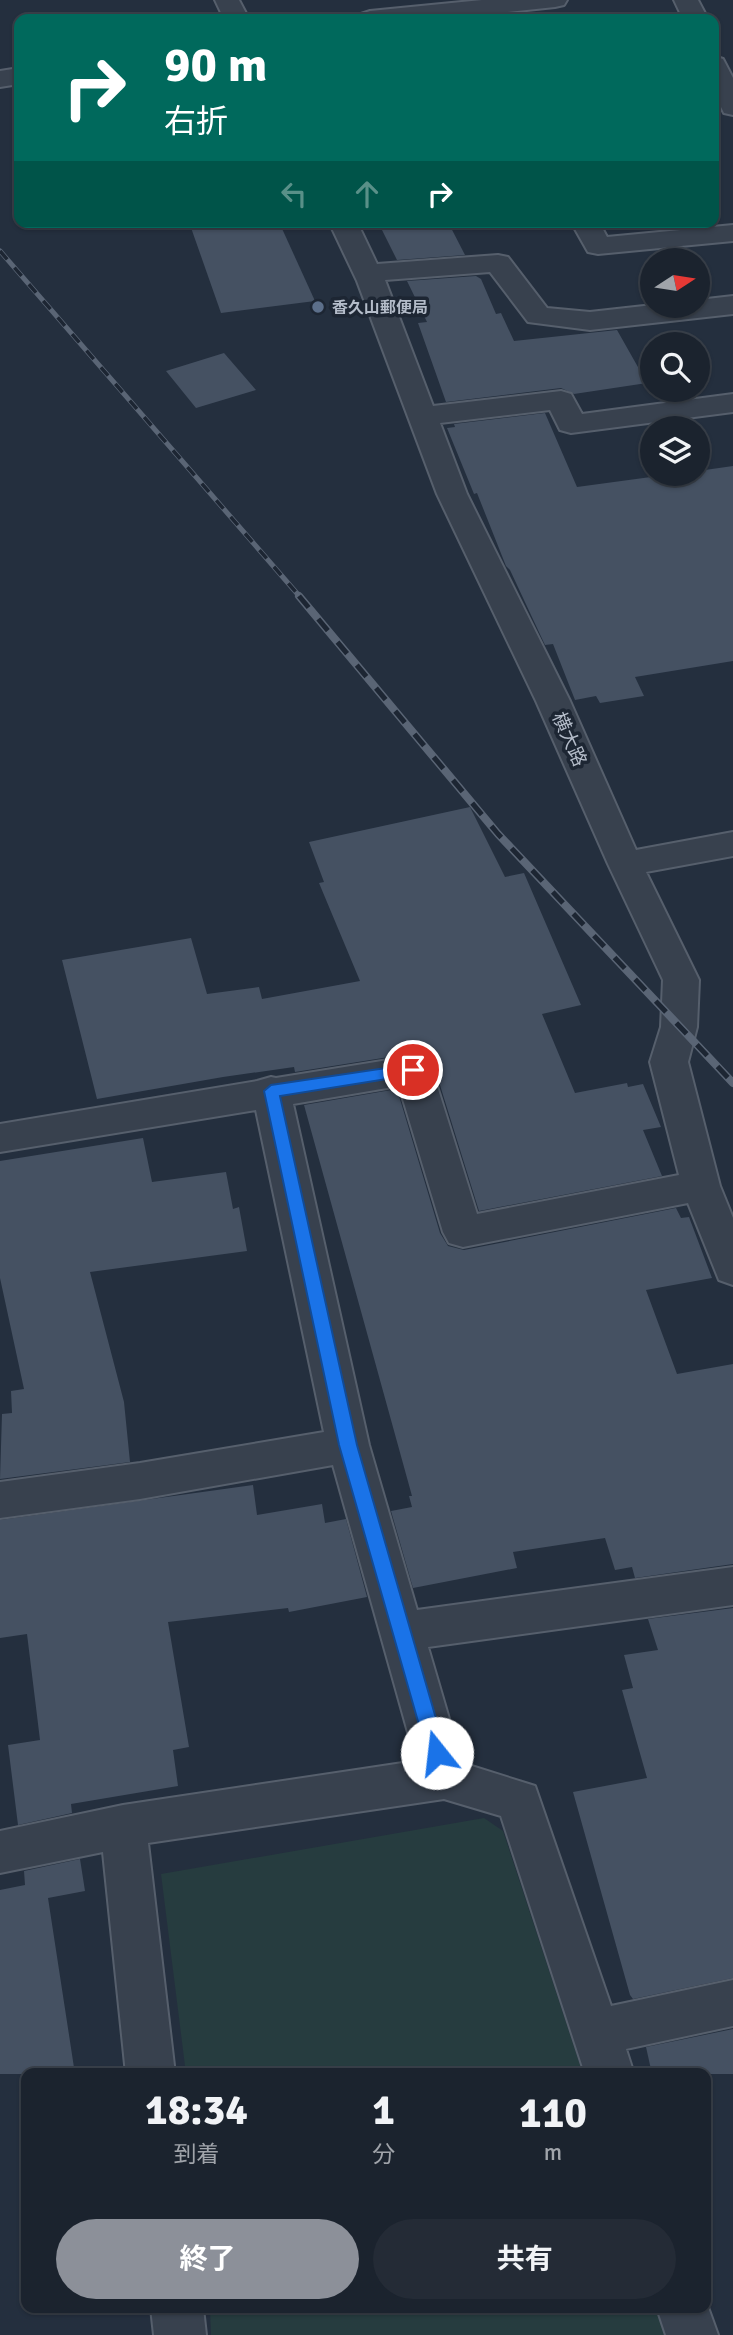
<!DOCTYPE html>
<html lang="ja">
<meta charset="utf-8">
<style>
body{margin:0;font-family:Signika,"Noto Sans JP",sans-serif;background:#242b36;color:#f1f3f6;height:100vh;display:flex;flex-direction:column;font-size:26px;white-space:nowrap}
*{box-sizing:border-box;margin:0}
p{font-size:23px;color:#a0a4aa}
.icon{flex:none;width:38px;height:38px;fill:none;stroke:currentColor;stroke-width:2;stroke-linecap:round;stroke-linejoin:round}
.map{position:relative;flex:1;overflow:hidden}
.sheet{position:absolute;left:21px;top:2068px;width:690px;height:245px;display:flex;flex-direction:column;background:#1b232e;border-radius:14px;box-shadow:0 2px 5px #0004,0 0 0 2px #39404a}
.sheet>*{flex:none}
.banner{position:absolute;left:14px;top:14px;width:705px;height:214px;border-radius:14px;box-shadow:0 2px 5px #0004,0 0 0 2px #39404a;background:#00695c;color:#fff;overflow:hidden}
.needle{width:46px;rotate:78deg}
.tools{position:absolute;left:640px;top:248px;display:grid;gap:14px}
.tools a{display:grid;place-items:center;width:70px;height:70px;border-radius:50%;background:#1b232e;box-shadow:0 2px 5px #0004,0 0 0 2px #39404a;font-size:35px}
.pin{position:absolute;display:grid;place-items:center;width:60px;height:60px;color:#fff;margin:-30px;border:4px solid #fff;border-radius:50%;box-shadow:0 2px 7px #0007}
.me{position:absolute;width:77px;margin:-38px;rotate:344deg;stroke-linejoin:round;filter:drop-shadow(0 0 5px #0008)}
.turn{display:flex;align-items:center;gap:24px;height:147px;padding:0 35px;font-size:32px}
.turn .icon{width:91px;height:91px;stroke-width:2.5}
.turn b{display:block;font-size:49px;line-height:60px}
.lanes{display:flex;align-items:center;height:66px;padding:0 35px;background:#0003;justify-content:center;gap:35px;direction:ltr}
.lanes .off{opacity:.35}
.eta{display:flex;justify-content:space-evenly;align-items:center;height:119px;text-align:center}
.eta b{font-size:42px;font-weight:700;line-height:49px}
.button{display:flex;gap:14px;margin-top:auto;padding:14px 35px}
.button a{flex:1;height:80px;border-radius:42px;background:#8c9099;color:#fff;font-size:28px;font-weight:700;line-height:80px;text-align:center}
.button a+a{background:#242b36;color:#f1f3f6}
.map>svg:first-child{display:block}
.green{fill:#263c3f}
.building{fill:#455162}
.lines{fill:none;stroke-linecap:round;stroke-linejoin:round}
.minor-casing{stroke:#565f6c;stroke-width:4}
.minor{fill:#38414e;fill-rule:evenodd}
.rail-far1-casing{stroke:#5a6575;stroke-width:5}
.rail-casing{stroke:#5a6575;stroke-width:8}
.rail-far1{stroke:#1d2633;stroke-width:3.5;stroke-dasharray:11;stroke-linecap:butt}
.rail{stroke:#1d2633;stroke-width:5;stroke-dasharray:15;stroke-linecap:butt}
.route{fill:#1a73e8;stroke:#114b97;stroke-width:2}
.service-dot{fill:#5c6f8a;stroke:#1d2633;stroke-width:2.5}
.labels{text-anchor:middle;stroke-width:7;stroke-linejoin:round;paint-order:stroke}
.far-poi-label{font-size:16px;font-weight:bold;fill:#b4bcc9;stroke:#1d2633;text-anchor:start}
.street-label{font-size:19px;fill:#b4bcc9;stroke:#1d2633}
</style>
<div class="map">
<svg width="733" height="2335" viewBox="0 0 733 2335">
<rect width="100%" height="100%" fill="#242f3e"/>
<g class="green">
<polygon points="484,1818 503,1831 583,2074 186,2074 161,1874"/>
<polygon points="210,2308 661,2308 670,2335 211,2335"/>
</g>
<g class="building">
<polygon points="189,222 279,222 315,301 221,313"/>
<polygon points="378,222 448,222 465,255 397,260"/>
<polygon points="476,276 481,279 496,314 501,313 514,341 617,330 647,383 574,394 561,388 446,402 418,323 427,322 407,281"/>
<polygon points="224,353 256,390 196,408 166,371"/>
<polygon points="545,413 577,487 673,474 698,474 698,471 733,466 733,661 635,677 644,696 600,703 596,696 575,700 553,644 545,645 510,570 506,566 477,493 474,494 447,428 455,427 454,424"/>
<polygon points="470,807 505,877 524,873 581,1005 542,1014 575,1093 627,1083 628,1087 643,1084 661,1127 643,1130 662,1176 479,1211 435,1069 427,1057 414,1053 295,1072 294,1067 223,1077 97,1099 62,960 191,938 207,994 259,987 262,999 360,981 319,883 324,882 309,842"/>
<polygon points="397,1089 440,1233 448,1246 464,1250 676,1208 681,1218 689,1217 712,1278 646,1290 677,1374 733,1364 733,1564 635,1578 632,1567 615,1570 605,1538 513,1552 517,1568 413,1588 391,1511 412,1507 409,1496 412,1496 304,1105"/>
<polygon points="143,1138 152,1182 226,1172 233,1209 239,1207 247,1251 90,1272 124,1402 130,1462 0,1479 2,1414 12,1413 11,1391 24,1389 0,1278 0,1161"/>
<polygon points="253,1485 257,1515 322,1504 325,1523 346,1519 367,1597 289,1612 288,1608 168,1622 189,1747 173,1750 178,1786 71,1804 72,1813 18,1825 8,1745 40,1740 27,1634 0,1638 0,1520"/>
<polygon points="733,1608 733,1978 633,1999 630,1995 573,1792 647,1778 622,1690 633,1688 624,1655 658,1650 648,1619"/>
<polygon points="80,1859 85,1891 48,1898 75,2074 0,2074 0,1890 25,1885 24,1871"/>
<polygon points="733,2029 733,2074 652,2074 646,2047"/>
</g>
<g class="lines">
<defs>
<g id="minor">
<polygon points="215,0 239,0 249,19 224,19"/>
<polygon points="482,0 567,0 564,5 555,7 441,19 357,19 361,14 370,11"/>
<polygon points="674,0 698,0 708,19 683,19"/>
<polygon points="714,56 723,59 733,78 733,115 724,113 714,93"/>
<polygon points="19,68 19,84 0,87 0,71"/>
<polygon points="329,222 357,222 377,264 498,255 508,257 547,308 590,312 653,305 698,306 698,300 733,296 733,314 590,330 528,322 490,272 385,280 433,406 561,391 571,394 582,414 733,394 733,412 571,433 560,430 550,410 440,423 467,494 570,701 636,850 733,832 733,856 646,872 699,980 697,1027 688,1062 720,1186 733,1218 733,1285 719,1280 688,1203 463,1247 449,1243 443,1232 399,1086 293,1104 369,1445 417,1610 733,1567 733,1605 428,1647 462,1763 535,1786 611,2006 733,1980 733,2026 626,2049 634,2074 585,2074 501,1816 444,1799 148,1843 175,2074 126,2074 103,1852 0,1873 0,1831 123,1805 416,1761 333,1465 140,1499 0,1518 0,1482 140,1463 324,1432 256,1110 0,1152 0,1124 257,1081 271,1077 276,1078 413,1056 426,1060 432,1070 477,1214 679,1175 650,1062 661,1027 663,980 608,864 536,701 437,494 357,281"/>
<polygon points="571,222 599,222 607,237 733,225 733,241 598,254 588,252"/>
<polygon points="705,2299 718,2335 666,2335 657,2308 705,2308"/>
<polygon points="151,2308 203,2308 206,2335 154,2335"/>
</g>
</defs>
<use href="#minor" class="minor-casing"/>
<use href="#minor" class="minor"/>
<defs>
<polyline id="rail-far1" points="0,251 301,598"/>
<polyline id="rail" points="299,596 498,834 733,1083"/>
</defs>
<use href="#rail-far1" class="rail-far1-casing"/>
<use href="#rail" class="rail-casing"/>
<use href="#rail-far1" class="rail-far1"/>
<use href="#rail" class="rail"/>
</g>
<polygon class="route" points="413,1064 420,1070 418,1074 280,1096 357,1445 446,1753 443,1759 437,1762 430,1759 427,1753 339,1445 264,1091 271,1085"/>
<circle class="service-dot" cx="318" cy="307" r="7"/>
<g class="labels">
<g class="far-poi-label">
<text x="332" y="313">香久山郵便局</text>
</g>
<g class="street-label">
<text transform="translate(570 739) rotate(66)" y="7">横大路</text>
</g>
</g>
</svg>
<div class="tools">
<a><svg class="needle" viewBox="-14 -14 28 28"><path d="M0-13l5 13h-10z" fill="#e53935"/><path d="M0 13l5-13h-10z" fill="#a0a4aa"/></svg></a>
<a><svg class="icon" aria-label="search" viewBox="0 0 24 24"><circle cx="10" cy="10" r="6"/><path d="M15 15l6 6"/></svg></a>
<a><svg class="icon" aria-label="layers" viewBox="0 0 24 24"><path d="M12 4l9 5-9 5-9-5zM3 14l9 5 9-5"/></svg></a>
</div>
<div class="pin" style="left:413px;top:1070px;background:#d93025"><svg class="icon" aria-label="arrive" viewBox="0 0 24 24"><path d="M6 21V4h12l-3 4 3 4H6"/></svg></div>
<svg class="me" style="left:437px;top:1753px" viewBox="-20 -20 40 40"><circle r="19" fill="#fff"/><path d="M0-13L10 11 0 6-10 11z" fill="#1a73e8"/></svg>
<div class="banner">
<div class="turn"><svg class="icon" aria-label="right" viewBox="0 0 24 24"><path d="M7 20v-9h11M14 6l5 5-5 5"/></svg><div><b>90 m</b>右折</div></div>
<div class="lanes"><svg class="icon off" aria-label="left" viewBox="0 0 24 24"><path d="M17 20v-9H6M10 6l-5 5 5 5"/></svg><svg class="icon off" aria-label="ahead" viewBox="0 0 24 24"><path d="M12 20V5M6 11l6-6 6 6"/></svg><svg class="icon" aria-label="right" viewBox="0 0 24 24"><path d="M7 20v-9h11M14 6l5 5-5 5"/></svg></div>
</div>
<section class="sheet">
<div class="eta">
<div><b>18:34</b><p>到着</p></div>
<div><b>1</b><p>分</p></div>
<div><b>110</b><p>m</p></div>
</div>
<div class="button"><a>終了</a><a>共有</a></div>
</section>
</div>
